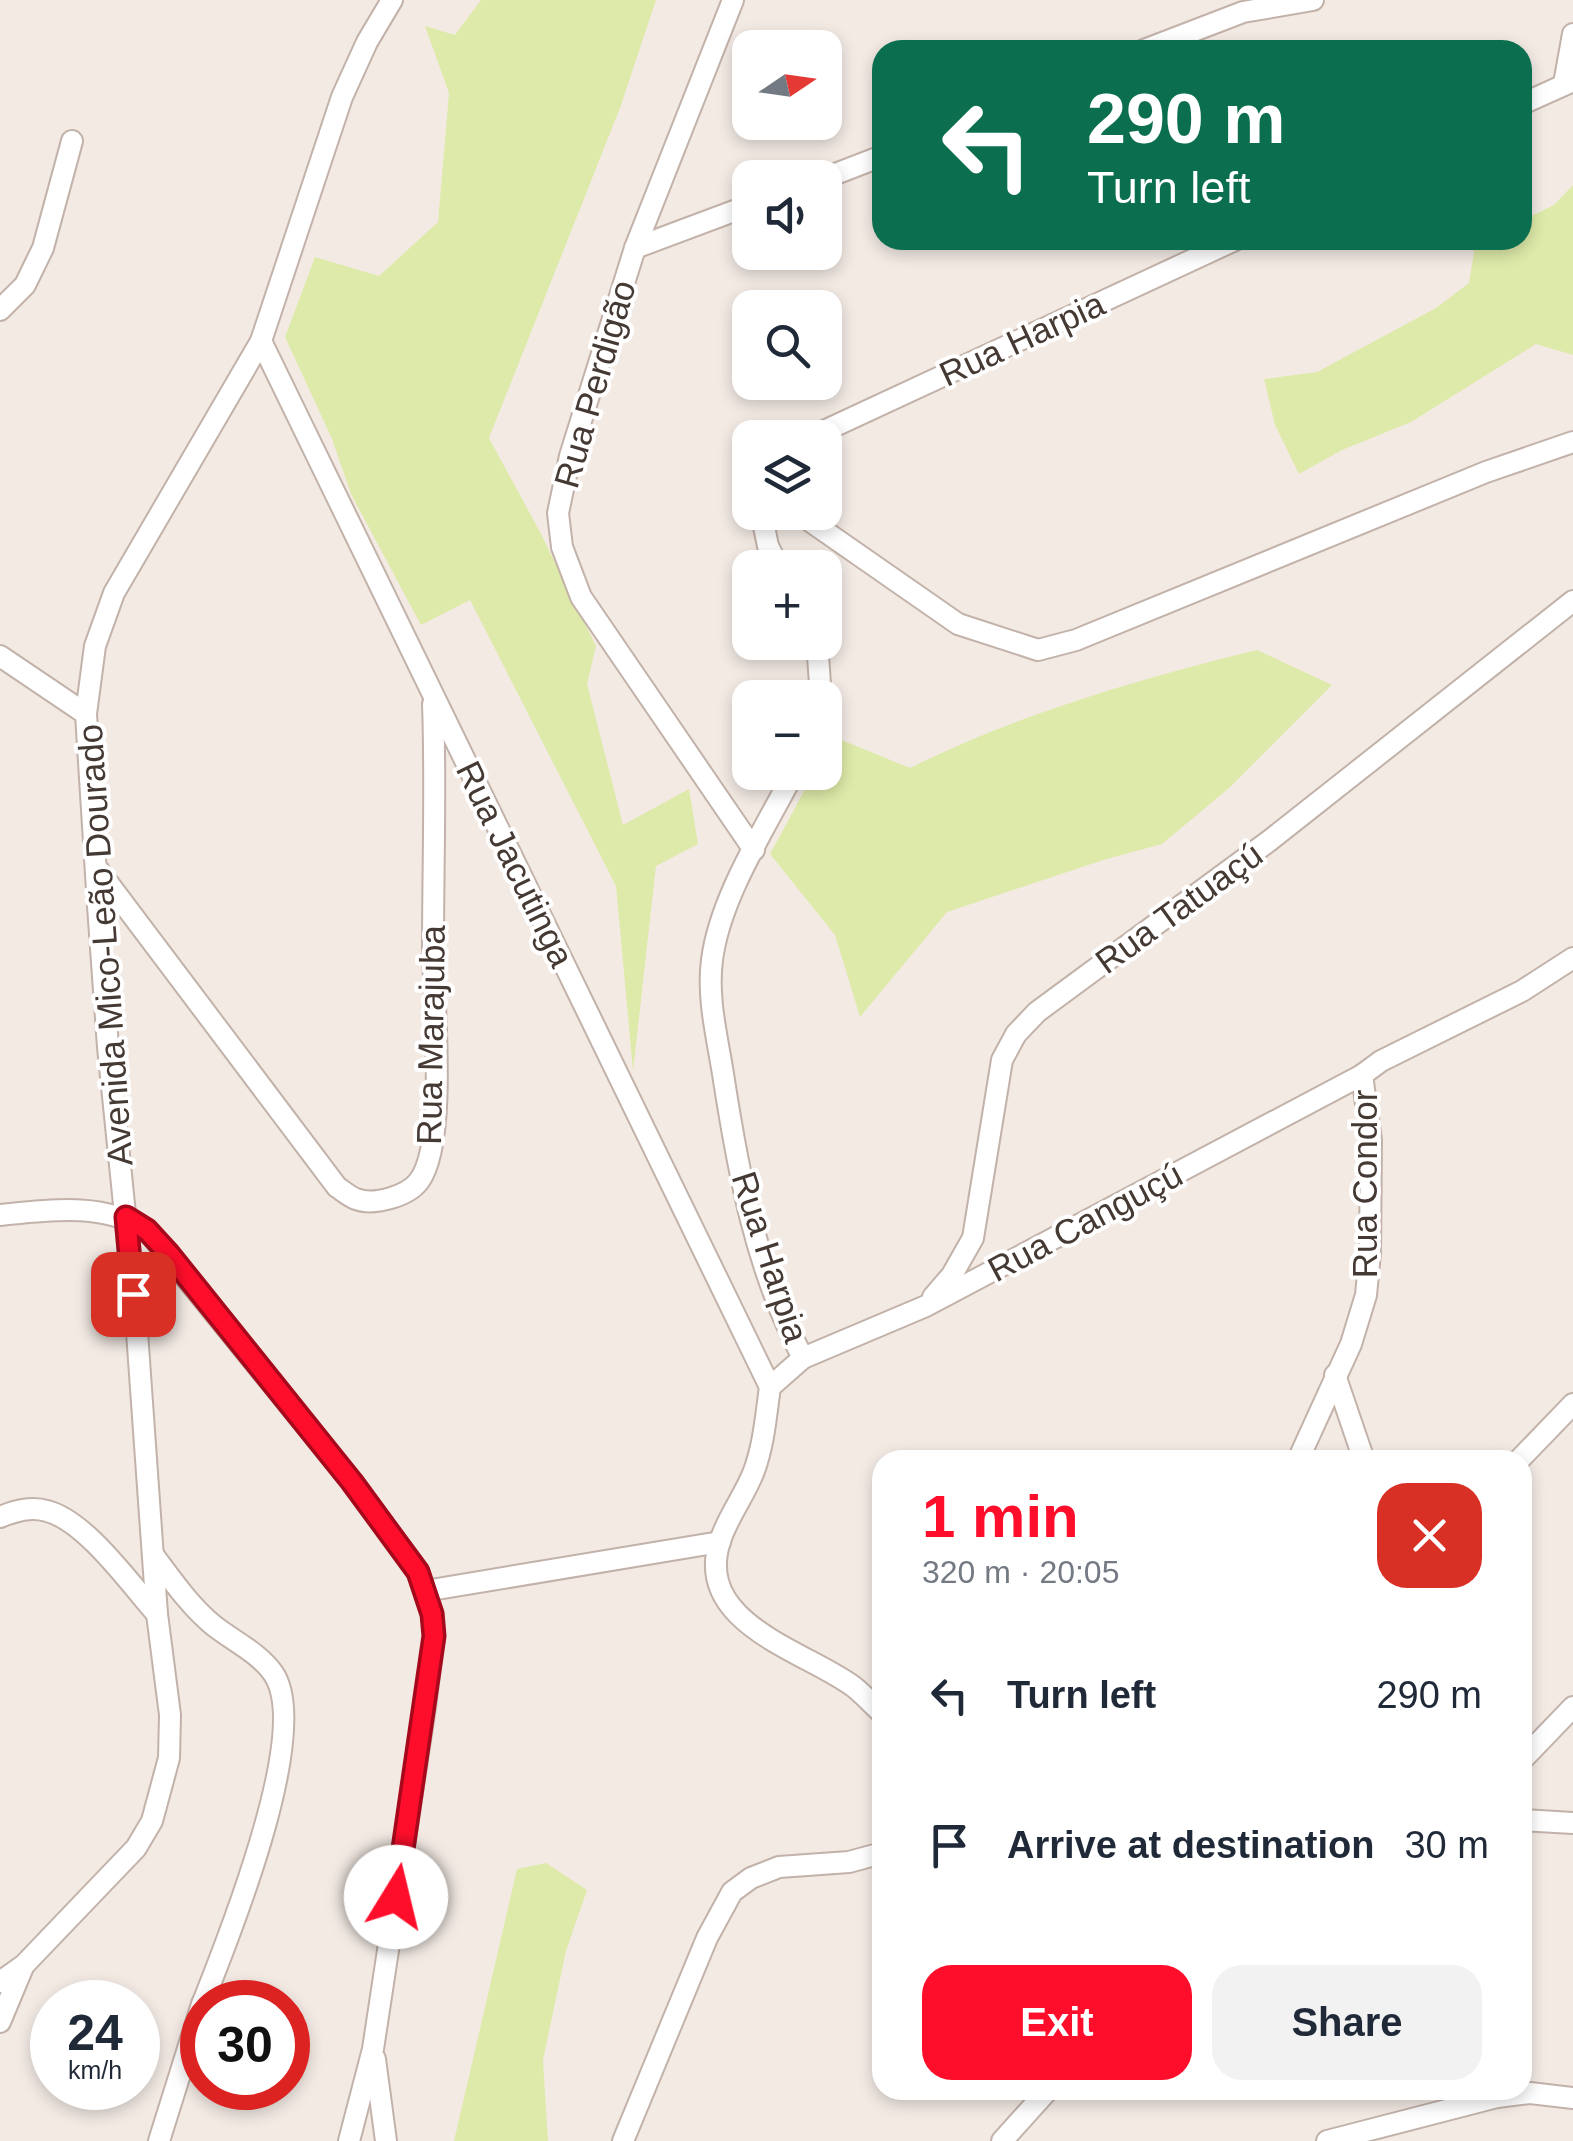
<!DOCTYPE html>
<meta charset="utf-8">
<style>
body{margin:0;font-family:Helvetica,sans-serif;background:#f2f2f3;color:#1f2937;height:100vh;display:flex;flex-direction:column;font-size:38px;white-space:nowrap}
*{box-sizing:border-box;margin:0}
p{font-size:32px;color:#747a83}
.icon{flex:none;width:55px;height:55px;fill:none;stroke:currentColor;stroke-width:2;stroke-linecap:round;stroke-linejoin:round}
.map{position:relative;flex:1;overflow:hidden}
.details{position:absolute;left:872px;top:1450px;width:660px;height:650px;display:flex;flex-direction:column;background:#fff;border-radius:30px;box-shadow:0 5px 15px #0003}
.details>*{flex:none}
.top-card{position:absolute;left:872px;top:40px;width:660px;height:210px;border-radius:30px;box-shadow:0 5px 15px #0003;background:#0b6e4f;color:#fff;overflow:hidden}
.needle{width:65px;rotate:77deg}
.fabs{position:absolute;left:732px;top:30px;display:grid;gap:20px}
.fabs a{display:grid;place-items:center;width:110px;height:110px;border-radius:20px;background:#fff;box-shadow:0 5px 15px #0003;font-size:50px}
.speed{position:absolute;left:30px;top:1980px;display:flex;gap:20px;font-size:50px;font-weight:700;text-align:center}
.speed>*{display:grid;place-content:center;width:130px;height:130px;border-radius:50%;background:#fff;box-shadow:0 5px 15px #0003;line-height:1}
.speed small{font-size:25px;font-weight:400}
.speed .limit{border:15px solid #d22;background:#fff;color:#111}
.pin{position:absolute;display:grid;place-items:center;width:85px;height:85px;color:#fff;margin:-42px;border-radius:20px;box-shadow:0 5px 15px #0006}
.me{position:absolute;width:110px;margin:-55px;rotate:9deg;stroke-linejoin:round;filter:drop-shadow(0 0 8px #0008)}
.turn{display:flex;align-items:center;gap:35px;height:210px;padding:0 50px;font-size:45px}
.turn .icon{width:130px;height:130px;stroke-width:2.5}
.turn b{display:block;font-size:70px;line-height:85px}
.round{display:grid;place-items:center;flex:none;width:105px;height:105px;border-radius:30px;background:#f2f2f3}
.headline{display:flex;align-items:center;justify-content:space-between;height:170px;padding:0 50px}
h1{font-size:60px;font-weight:600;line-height:75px;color:#ff0e2b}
.primary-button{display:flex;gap:20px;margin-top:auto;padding:20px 50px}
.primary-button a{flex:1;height:115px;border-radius:30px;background:#ff0e2b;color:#fff;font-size:40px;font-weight:600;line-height:115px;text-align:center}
.primary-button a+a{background:#f2f2f3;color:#1f2937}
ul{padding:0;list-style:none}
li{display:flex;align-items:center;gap:30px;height:150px;padding:0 50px}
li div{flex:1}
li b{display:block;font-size:38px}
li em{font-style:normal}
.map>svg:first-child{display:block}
.green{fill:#deeaa9}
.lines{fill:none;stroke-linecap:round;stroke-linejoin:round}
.minor-casing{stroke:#c2b2a9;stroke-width:24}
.minor{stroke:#fff;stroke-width:20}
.route-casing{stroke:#a6091c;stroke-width:25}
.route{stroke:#ff0e2b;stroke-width:18}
.labels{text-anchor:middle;stroke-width:8;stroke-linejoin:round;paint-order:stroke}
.street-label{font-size:35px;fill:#453933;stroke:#fff}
</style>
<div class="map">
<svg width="1573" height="2141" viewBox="0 0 1573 2141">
<rect width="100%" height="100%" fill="#f3eae4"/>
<g class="green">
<polygon points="481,0 656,0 620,108 489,438 540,532 596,646 587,684 623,825 689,789 698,844 656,866 633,1071 616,886 470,600 421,625 351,494 332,439 285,337 315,257 379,276 438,222 449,93 425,26 455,35"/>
<polygon points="1573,185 1573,355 1536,344 1411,422 1342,450 1299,474 1275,425 1264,379 1317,372 1436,308 1469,283 1476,240 1522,240 1523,220 1554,205"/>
<path d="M1257 650 1332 685 1229 788 1162 844 1103 860 947 912 860 1017 835 935 770 854 814 773 825 772V753L834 737 910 768C1019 714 1138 679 1257 650Z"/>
<polygon points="546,1863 587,1890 566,1951 543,2060 548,2141 454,2141 517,1869"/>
</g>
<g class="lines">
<defs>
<g id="minor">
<polyline points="733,0 635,248 570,456 558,513 562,547 581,597 754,850"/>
<polyline points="1144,50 1243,12 1313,0"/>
<polyline points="1564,84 1573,34"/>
<polyline points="1522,104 1573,81"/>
<polyline points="825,178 882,156"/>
<polyline points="635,248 750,205"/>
<polyline points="0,310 25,285 43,248 72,141"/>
<polyline points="261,341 770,1387"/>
<polyline points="809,438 1235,240"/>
<polyline points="761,512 768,546 779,568"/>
<polyline points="797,512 958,624 1038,650 1076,640 1486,472 1573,442"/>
<polyline points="813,642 818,656 821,698"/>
<polyline points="0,656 86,714"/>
<path d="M794 772C765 829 720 897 712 960 707 998 717 1036 723 1074 738 1171 756 1271 803 1358"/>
<path d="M96 867 337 1187C343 1191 350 1197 356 1199 374 1206 408 1196 419 1181 448 1143 433 999 433 948 433 866 436 785 433 704"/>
<path d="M0 1215C50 1210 103 1202 147 1230L352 1482 418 1571 433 1615 434 1636 425 1707 373 2049 349 2141"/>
<polyline points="933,1297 952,1275 973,1238 1002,1060 1016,1034 1037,1012 1269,841 1573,601"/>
<polyline points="1335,1375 1364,1460"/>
<polyline points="1298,1460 1351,1344 1366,1295 1370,1253 1371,1140 1362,1075"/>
<polyline points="1519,1460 1573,1404"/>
<path d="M0 1517C15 1511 31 1506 47 1511 86 1521 130 1584 157 1614"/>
<path d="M154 1556C172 1580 190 1606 213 1625 233 1641 258 1652 273 1673 313 1730 228 1939 203 2002"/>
<polyline points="425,1591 720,1542"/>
<path d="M882 1713C873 1705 864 1695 854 1687 806 1651 693 1624 720 1541 728 1516 745 1495 754 1471 764 1444 766 1415 770 1387L803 1358 926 1306 1362 1075 1381 1061 1522 991 1573 958"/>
<polyline points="1522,1760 1573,1707"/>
<polyline points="1522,1820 1573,1823"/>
<polyline points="0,1982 24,1965 136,1848 152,1821 169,1758 170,1715 157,1614 137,1332 108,1047 98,906 86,714 95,646 114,593 261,341 342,97 367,42 392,0"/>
<polyline points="0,2022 23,1967"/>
<polyline points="375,2059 386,2141"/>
<polyline points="159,2141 202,2004"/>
<polyline points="623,2141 707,1938 732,1892 751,1878 779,1867 849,1862 882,1853"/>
<polyline points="1002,2141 1048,2090"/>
<polyline points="1327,2141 1497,2097 1530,2093 1573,2098"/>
</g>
</defs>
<use href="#minor" class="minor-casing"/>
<use href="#minor" class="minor"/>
</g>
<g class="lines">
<defs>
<polyline id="route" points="133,1294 126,1217 147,1230 169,1254 352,1482 418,1572 432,1614 434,1636 396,1897"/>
</defs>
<use href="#route" class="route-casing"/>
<use href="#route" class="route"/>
</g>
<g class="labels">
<g class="street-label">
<text transform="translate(1022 339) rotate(-25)" y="12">Rua Harpia</text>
<text transform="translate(595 384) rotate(-74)" y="12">Rua Perdigão</text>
<text transform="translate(515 864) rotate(64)" y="12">Rua Jacutinga</text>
<text transform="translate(1179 908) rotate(-36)" y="12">Rua Tatuaçú</text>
<text transform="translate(105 945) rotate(-94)" y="12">Avenida Mico-Leão Dourado</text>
<text transform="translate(431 1035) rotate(-89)" y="12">Rua Marajuba</text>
<text transform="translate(1365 1184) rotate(-90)" y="12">Rua Condor</text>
<text transform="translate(1085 1222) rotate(-28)" y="12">Rua Canguçú</text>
<text transform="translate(770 1257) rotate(72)" y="12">Rua Harpia</text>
</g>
</g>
</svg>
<div class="fabs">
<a><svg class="needle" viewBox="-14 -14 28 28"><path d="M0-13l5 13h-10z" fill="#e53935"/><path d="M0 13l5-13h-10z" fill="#747a83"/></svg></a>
<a><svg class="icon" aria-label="sound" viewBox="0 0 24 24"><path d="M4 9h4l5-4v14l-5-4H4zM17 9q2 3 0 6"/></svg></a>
<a><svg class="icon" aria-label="search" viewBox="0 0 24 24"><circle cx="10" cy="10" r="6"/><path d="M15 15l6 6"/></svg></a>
<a><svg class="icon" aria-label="layers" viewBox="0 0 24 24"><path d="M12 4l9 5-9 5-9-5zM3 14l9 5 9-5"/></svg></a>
<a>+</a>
<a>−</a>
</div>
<div class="speed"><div>24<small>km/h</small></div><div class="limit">30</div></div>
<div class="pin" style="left:133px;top:1294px;background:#d93025"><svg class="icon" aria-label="arrive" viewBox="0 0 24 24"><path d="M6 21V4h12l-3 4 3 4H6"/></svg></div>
<svg class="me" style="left:396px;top:1897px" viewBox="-20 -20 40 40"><circle r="19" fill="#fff"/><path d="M0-13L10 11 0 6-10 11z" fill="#ff0e2b"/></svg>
<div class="top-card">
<div class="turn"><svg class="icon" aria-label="left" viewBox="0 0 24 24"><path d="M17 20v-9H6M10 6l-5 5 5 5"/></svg><div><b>290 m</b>Turn left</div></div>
</div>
<section class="details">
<div class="headline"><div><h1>1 min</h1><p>320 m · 20:05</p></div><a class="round" style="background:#d93025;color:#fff"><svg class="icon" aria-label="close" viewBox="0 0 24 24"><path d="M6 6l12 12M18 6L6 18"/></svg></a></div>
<ul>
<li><svg class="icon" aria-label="left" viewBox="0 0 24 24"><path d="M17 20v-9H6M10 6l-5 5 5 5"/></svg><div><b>Turn left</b></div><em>290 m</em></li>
<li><svg class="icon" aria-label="arrive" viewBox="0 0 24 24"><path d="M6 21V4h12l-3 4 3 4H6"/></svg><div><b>Arrive at destination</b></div><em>30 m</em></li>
</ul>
<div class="primary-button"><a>Exit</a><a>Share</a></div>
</section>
</div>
